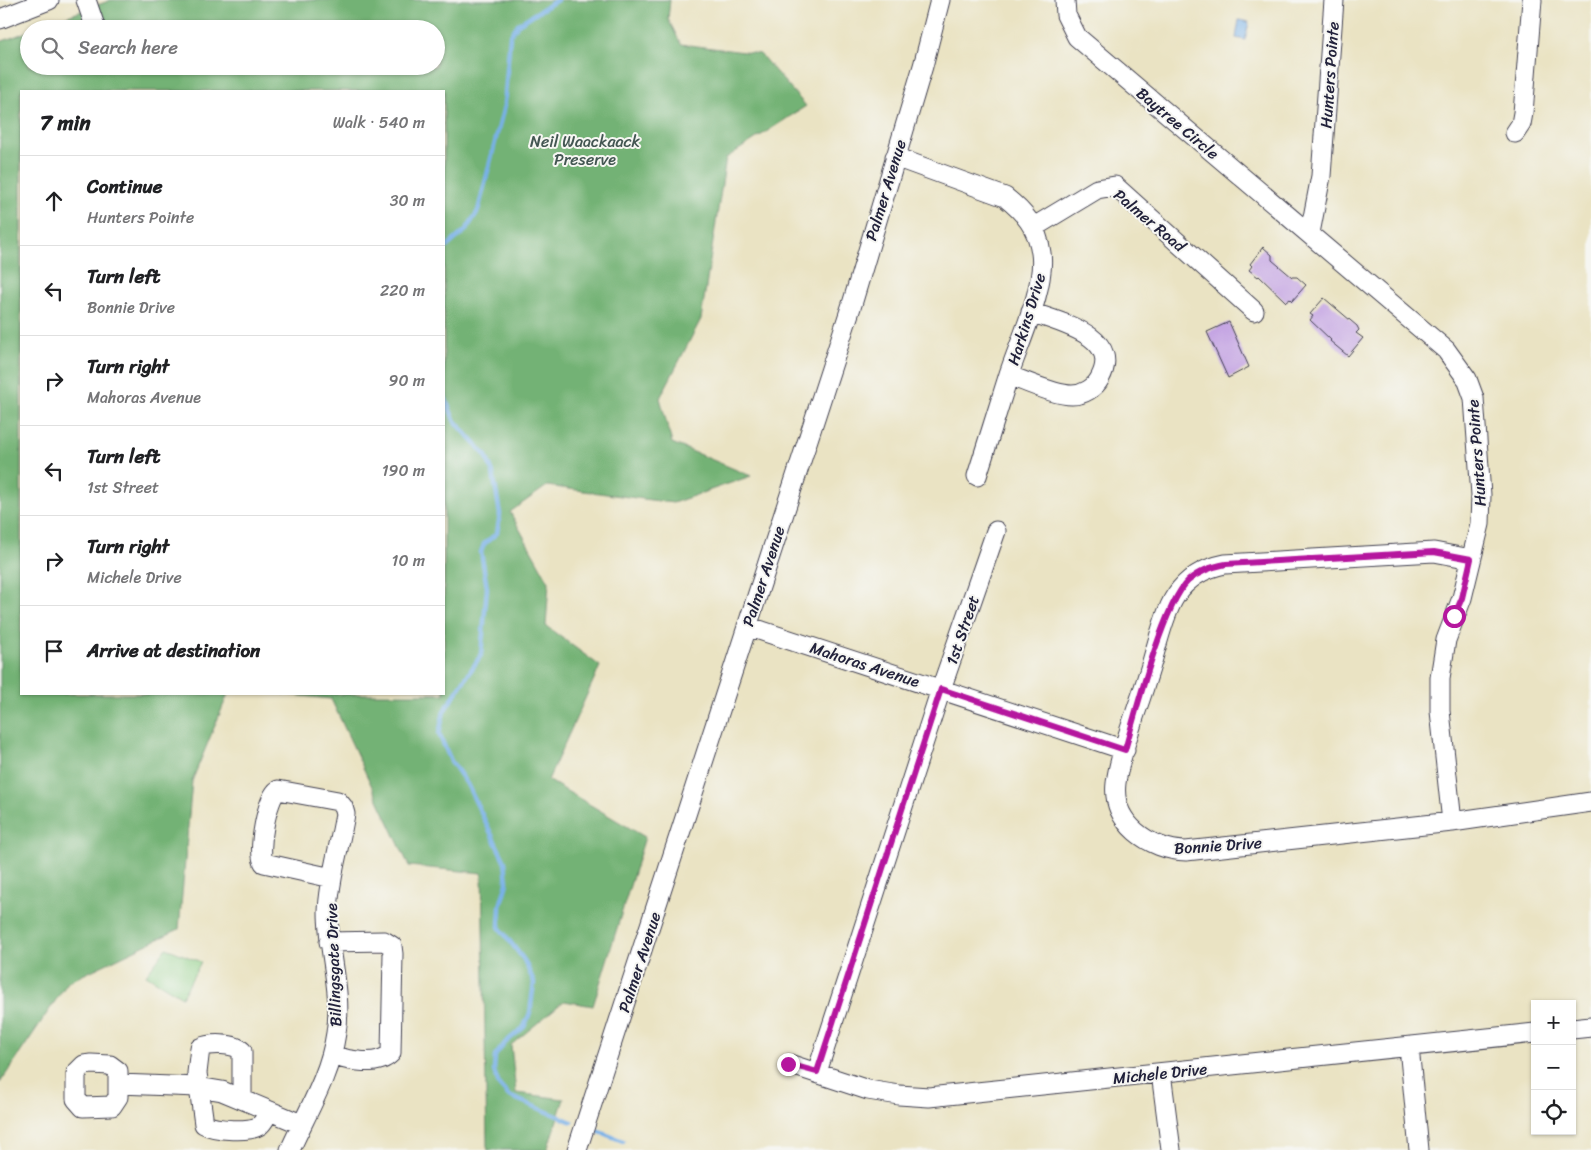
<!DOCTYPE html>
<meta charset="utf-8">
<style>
:root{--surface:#fff;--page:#f6f6f6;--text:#202124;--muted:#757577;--line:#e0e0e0}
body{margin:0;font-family:Sriracha,sans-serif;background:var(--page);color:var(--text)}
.controls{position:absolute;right:15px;bottom:15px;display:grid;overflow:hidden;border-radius:0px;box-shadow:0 1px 4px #0004}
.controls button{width:45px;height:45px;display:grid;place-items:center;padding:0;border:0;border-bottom:1px solid var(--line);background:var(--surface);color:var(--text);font:25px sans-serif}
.stop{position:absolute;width:15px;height:15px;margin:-11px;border:4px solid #b5179e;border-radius:50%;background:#fff}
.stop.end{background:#b5179e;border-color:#fff;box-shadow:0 1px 5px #0008}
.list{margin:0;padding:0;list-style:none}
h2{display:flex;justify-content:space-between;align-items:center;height:65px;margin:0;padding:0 20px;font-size:21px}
h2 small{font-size:16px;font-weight:400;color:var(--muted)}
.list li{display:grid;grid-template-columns:32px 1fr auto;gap:15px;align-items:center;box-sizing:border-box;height:90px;padding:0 20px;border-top:1px solid var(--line)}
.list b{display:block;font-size:19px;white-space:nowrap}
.list p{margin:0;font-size:16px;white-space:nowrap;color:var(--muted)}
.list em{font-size:16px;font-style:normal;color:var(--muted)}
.icon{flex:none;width:28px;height:28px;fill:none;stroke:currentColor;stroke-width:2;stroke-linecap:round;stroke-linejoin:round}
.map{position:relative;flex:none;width:1591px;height:1150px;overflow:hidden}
.search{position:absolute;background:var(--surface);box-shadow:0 1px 4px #0004;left:20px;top:20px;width:425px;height:55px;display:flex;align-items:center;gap:12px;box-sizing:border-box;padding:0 18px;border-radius:28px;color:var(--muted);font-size:19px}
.panel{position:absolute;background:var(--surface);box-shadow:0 1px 4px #0004;left:20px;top:90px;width:425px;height:605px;border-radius:0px}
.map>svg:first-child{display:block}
.green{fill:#8fd087;stroke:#587961}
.forest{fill:#73b274;stroke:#4a6a58}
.water{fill:#78b1e8;stroke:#4d6a92}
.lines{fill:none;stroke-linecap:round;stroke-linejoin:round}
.stream{stroke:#78b1e8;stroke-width:4.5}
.building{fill:#c5a5e3}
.minor-casing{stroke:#403f4f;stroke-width:21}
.minor{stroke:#fff;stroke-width:19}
.route{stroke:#b5179e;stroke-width:6}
.labels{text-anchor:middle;stroke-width:4;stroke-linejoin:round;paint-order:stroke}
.street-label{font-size:16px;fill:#22223b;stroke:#f6f6f2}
.park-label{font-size:16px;fill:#435652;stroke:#f6f6f2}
</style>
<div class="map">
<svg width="1591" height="1150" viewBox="0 0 1591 1150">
<rect width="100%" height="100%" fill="#f6f6f2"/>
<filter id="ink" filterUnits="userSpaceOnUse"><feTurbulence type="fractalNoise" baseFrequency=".02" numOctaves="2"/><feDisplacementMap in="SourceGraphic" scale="10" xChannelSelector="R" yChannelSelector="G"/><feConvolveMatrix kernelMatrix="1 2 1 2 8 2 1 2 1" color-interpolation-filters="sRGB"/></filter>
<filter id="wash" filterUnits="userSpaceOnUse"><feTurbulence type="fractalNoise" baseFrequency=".0096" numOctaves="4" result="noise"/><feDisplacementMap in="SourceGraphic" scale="20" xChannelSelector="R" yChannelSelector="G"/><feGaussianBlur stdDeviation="1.12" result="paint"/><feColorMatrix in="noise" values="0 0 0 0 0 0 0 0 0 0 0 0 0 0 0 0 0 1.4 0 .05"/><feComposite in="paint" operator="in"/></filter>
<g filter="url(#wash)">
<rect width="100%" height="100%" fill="#eae3c3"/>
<path class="green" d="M166 948 201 962 182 997 146 975Z"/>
<path class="forest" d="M111 0H670L668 19 681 44 760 54 806 106 726 158 701 319 660 398 672 443 751 476 673 503 547 486 510 512 549 582 546 626 600 666 548 780 645 837 593 1006 564 1001 511 1045 516 1093 564 1099 547 1150H488L487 1147 482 873 409 866 331 699 283 694H444V91H21V694H228L192 781 179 929 68 982 0 1083V42L29 31V66H436V29H33Z"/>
<path class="water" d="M1239 20 1249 22 1245 40 1236 38Z"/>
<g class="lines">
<path class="stream" d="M444 249 466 230 478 211 504 106 510 36 518 24 557 0
M444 395 454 420 486 456 493 473 500 514 497 533 484 544 481 552 487 588 481 655 444 711 439 734 451 761 467 784 505 862 507 883 500 906 499 927 524 960 534 982 530 1013 524 1027 505 1043 495 1056 494 1071 499 1085 509 1096 572 1122
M597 1131 623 1141"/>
</g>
<g id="blocks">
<path class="building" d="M1263 247 1272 255V260L1292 277H1297L1306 285 1292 301 1290 299 1286 302 1259 276 1258 277 1249 270 1252 266 1250 264Z
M1324 298 1357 326 1359 330 1356 333 1363 338 1348 356 1330 341 1331 340 1310 320 1313 316 1310 314Z
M1229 322 1249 367 1228 378 1207 332Z"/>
</g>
</g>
<g filter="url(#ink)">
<use href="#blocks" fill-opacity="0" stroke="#403f4f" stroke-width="1"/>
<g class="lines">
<defs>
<path id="minor" d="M86 0 96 29
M1065 0 1066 15 1077 37 1446 350 1467 379 1474 398 1481 495 1480 524 1462 598 1446 640 1440 678V711L1452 822
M0 19 49 0
M1515 133 1521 124 1523 113 1532 0
M895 157 1005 197C1024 212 1038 228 1041 253 1046 286 1020 341 1009 374 998 408 988 442 977 476
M1034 227 1097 189 1115 186 1254 311
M1310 233 1321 176 1334 0
M1009 376C1026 381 1054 395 1072 395 1083 395 1095 388 1100 378 1123 336 1058 322 1031 312
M1471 559 1434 552 1225 564C1205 568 1188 577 1176 595 1163 614 1155 655 1147 678 1138 708 1120 752 1116 783 1111 823 1150 850 1186 851L1452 822 1591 802
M747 626 1125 750
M329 942 384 941 392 946 393 954 391 1053C378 1067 349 1061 332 1055
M1572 1029 1591 1027
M1409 1047 1419 1150
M91 1064 110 1065 118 1071V1097L112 1106 83 1107 76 1099V1073L84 1065Z
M789 1064 868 1090 899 1095 929 1097 1535 1033
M817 1072 941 689 996 531
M1161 1073 1171 1150
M119 1084 198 1087 222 1091 301 1124
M242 1098V1051C235 1043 209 1043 200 1048L197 1073 204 1124C214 1130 251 1133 260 1125 264 1122 266 1116 269 1112
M290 1150C307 1112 330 1075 336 1033 343 993 328 952 328 912 329 879 340 846 345 814L343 807 338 801 278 790C267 797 257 852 264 863L332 878
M577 1150 853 301 923 66 940 0"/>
</defs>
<use href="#minor" class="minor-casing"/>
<use href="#minor" class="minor"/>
</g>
</g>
<g class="lines" filter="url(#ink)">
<path class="route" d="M788 1064 817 1072 941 689 1125 750C1135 714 1164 603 1188 581 1199 571 1211 567 1226 564L1434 552 1471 559 1462 598 1454 616"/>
</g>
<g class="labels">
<g class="street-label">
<text transform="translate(1329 75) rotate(-86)" y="6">Hunters Pointe</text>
<text transform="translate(1178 123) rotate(40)" y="6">Baytree Circle</text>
<text transform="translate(885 190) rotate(-73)" y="6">Palmer Avenue</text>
<text transform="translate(1150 220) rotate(40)" y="6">Palmer Road</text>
<text transform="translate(1026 319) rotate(-73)" y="6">Harkins Drive</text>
<text transform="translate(1476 453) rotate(-94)" y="6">Hunters Pointe</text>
<text transform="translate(763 576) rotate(-72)" y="6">Palmer Avenue</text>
<text transform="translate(962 630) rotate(-71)" y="6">1st Street</text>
<text transform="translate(865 664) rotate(18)" y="6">Mahoras Avenue</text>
<text transform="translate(1218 845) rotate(-4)" y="6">Bonnie Drive</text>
<text transform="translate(639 962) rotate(-72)" y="6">Palmer Avenue</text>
<text transform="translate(333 965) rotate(-92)" y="6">Billingsgate Drive</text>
<text transform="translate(1160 1073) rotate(-6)" y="6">Michele Drive</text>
</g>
<g class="park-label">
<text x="585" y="147">Neil Waackaack<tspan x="585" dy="18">Preserve</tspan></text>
</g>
</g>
</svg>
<div class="controls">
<button>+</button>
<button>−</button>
<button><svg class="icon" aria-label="locate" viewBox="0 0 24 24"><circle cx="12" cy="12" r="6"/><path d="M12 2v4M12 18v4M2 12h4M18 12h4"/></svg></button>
</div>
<div class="stop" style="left:1454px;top:616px"></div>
<div class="stop end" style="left:788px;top:1064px"></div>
<div class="search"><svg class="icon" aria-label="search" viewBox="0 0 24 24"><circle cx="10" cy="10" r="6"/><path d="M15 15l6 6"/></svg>Search here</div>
<section class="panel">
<h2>7 min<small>Walk · 540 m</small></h2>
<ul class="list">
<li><svg class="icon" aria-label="ahead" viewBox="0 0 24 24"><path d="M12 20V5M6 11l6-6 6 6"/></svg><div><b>Continue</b><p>Hunters Pointe</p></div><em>30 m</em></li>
<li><svg class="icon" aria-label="left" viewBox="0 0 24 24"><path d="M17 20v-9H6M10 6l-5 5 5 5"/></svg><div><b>Turn left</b><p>Bonnie Drive</p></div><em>220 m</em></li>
<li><svg class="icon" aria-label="right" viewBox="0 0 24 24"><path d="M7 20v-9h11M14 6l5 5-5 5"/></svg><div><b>Turn right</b><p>Mahoras Avenue</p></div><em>90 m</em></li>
<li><svg class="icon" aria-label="left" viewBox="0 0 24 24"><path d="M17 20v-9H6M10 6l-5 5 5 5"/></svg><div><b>Turn left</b><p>1st Street</p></div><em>190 m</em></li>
<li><svg class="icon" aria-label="right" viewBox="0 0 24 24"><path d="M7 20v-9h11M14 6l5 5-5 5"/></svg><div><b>Turn right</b><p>Michele Drive</p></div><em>10 m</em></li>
<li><svg class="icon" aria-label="arrive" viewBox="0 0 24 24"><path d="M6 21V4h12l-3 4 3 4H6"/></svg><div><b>Arrive at destination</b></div></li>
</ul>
</section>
</div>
